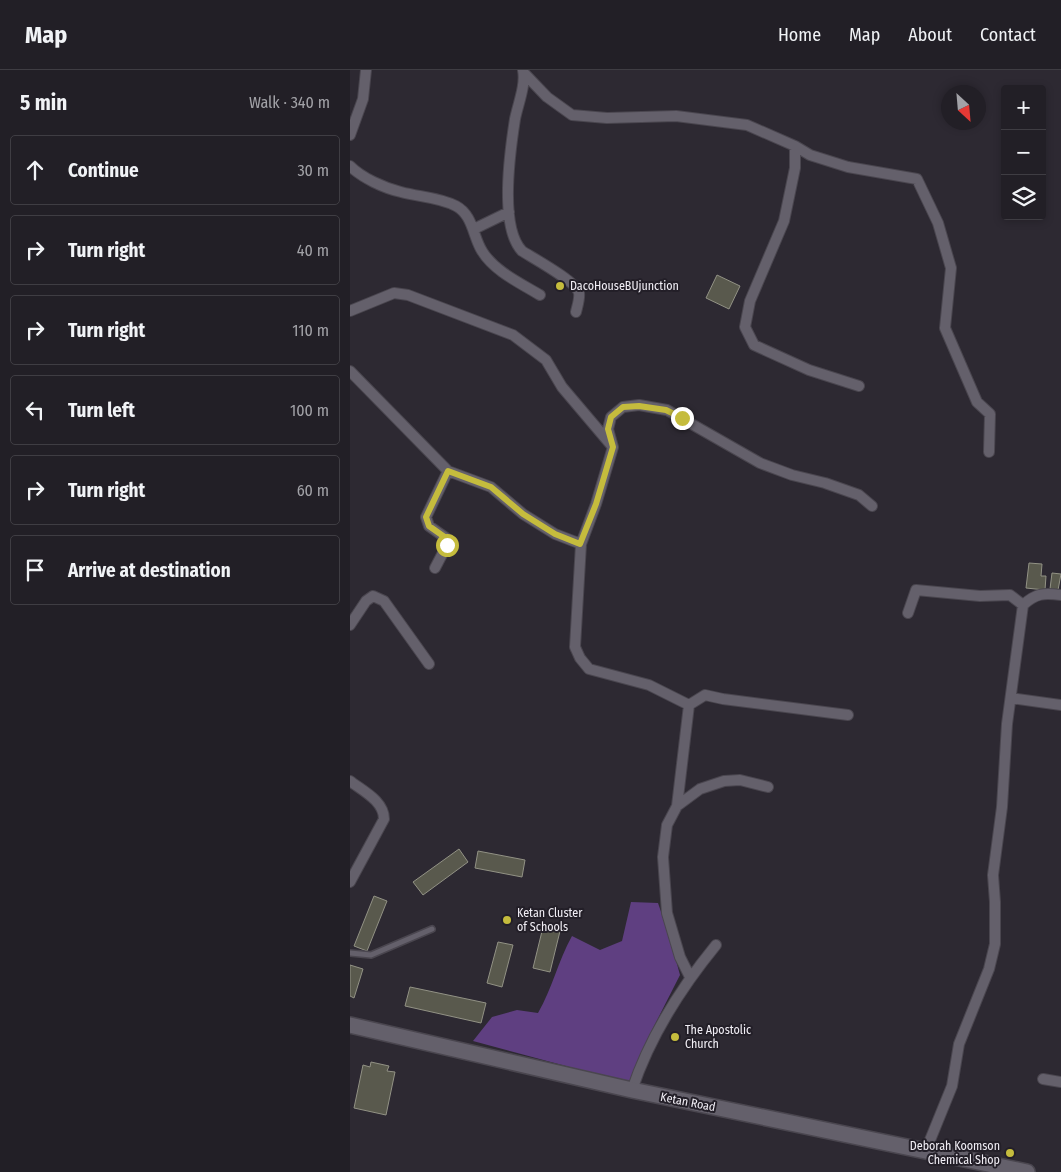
<!DOCTYPE html>
<meta charset="utf-8">
<style>
:root{--surface:#221f26;--page:#2e2c32;--text:#f1f3f6;--muted:#a2a2a7;--line:#3f3d43}
body{margin:0;font-family:"Fira Sans Condensed",sans-serif;background:var(--page);color:var(--text)}
.controls{position:absolute;right:15px;top:15px;display:grid;overflow:hidden;border-radius:5px;box-shadow:0 2px 8px #0003}
.controls button{width:45px;height:45px;display:grid;place-items:center;padding:0;border:0;border-bottom:1px solid var(--line);background:var(--surface);color:var(--text);font:25px sans-serif}
.compass{position:absolute;left:591px;top:15px;width:45px;height:45px;border-radius:50%;background:var(--surface);box-shadow:0 2px 8px #0003;rotate:154deg}
.stop{position:absolute;width:15px;height:15px;margin:-11px;border:4px solid #c5bc3d;border-radius:50%;background:#fff}
.stop.end{background:#c5bc3d;border-color:#fff;box-shadow:0 1px 5px #0008}
.list{margin:0;padding:0;list-style:none}
h2{display:flex;justify-content:space-between;align-items:center;height:65px;margin:0;padding:0 20px;font-size:21px}
h2 small{font-size:16px;font-weight:400;color:var(--muted)}
.list li{display:grid;grid-template-columns:32px 1fr auto;gap:15px;align-items:center;box-sizing:border-box;height:70px;margin:0 10px 10px;padding:0 10px;border:1px solid var(--line);border-radius:5px}
.list b{display:block;font-size:19px;white-space:nowrap}
.list em{font-size:16px;font-style:normal;color:var(--muted)}
.icon{flex:none;width:28px;height:28px;fill:none;stroke:currentColor;stroke-width:2;stroke-linecap:round;stroke-linejoin:round}
.map{position:relative;flex:none;width:711px;height:1102px;overflow:hidden}
header{display:flex;align-items:center;gap:30px;box-sizing:border-box;height:70px;padding:0 25px;background:var(--surface);border-bottom:1px solid var(--line)}
header strong{font-size:24px}
nav{display:flex;gap:28px;margin-inline-start:auto;font-size:18px}
main{display:flex}
aside{flex:1;background:var(--surface)}
.map>svg:first-child{display:block}
.green{fill:#5f3f81}
.building{fill:#59594d;stroke:#929285}
.lines{fill:none;stroke-linecap:round;stroke-linejoin:round}
.lane-casing{stroke:#4a464f;stroke-width:8}
.street-casing{stroke:#4a464f;stroke-width:12}
.secondary-casing{stroke:#4a464f;stroke-width:18}
.lane{stroke:#64606b;stroke-width:5}
.street{stroke:#64606b;stroke-width:10}
.secondary{stroke:#64606b;stroke-width:15}
.route{stroke:#c5bc3d;stroke-width:6}
.poi-dot{fill:#c5bc3d;stroke:#231f28;stroke-width:2}
.labels{text-anchor:middle;stroke-width:4;stroke-linejoin:round;paint-order:stroke}
.poi-label{font-size:12px;fill:#f1eef5;stroke:#231f28;text-anchor:start}
.street-label{font-size:12px;fill:#f1eef5;stroke:#231f28}
</style>
<header>
<strong>Map</strong>
<nav><a>Home</a><a>Map</a><a>About</a><a>Contact</a></nav>
</header>
<main>
<aside>
<h2>5 min<small>Walk · 340 m</small></h2>
<ul class="list">
<li><svg class="icon" aria-label="ahead" viewBox="0 0 24 24"><path d="M12 20V5M6 11l6-6 6 6"/></svg><div><b>Continue</b></div><em>30 m</em></li>
<li><svg class="icon" aria-label="right" viewBox="0 0 24 24"><path d="M7 20v-9h11M14 6l5 5-5 5"/></svg><div><b>Turn right</b></div><em>40 m</em></li>
<li><svg class="icon" aria-label="right" viewBox="0 0 24 24"><path d="M7 20v-9h11M14 6l5 5-5 5"/></svg><div><b>Turn right</b></div><em>110 m</em></li>
<li><svg class="icon" aria-label="left" viewBox="0 0 24 24"><path d="M17 20v-9H6M10 6l-5 5 5 5"/></svg><div><b>Turn left</b></div><em>100 m</em></li>
<li><svg class="icon" aria-label="right" viewBox="0 0 24 24"><path d="M7 20v-9h11M14 6l5 5-5 5"/></svg><div><b>Turn right</b></div><em>60 m</em></li>
<li><svg class="icon" aria-label="arrive" viewBox="0 0 24 24"><path d="M6 21V4h12l-3 4 3 4H6"/></svg><div><b>Arrive at destination</b></div></li>
</ul>
</aside>
<div class="map">
<svg width="711" height="1102" viewBox="0 0 711 1102">
<rect width="100%" height="100%" fill="#2d2932"/>
<path class="green" d="M281 832 308 833 320 868 330 905 299 966 279 1013 123 971 142 947 167 940 188 943C202 919 208 891 222 866L250 880 272 871Z"/>
<path class="building" d="M367 205 390 216 379 239 356 228Z
M679 493 692 494 691 506H696L695 520 676 518Z
M702 503 711 504 708 520 700 519Z
M109 779 118 792 73 825 63 812Z
M128 781 175 790 172 807 125 798Z
M24 826 37 831 17 881 4 876Z
M194 853 211 857 200 902 183 898Z
M148 872 163 875 152 917 137 913Z
M0 895 13 899 4 928 0 926Z
M60 917 136 933 131 953 55 936Z
M21 992 39 996 37 1001 45 1002 36 1045 4 1038 13 995 20 997Z"/>
<g class="lines">
<defs>
<path id="lane" d="M0 883 21 885 82 859"/>
<path id="street" d="M173 0C176 15 168 34 165 49 160 81 149 157 172 181 183 188 227 212 229 223 230 229 227 237 226 242
M174 3 197 27 222 45 257 48 326 46 397 55 445 76 460 85 498 97 567 109 588 153 601 198 595 258 627 332 640 344 639 382
M0 65 13 29 16 0
M445 76V98L434 151 400 231 395 257 404 275 459 300 509 316
M0 96C12 108 34 118 51 122 69 127 89 127 106 136 123 145 123 167 132 181 144 201 170 213 190 225
M124 159 159 142
M0 241 44 223 58 225 163 265 196 290 212 317 262 376
M0 301 98 401 141 417 173 444 205 464 231 474
M85 498 97 475 96 468 79 456 76 447 98 401
M558 543 566 520 630 526 660 525 673 535
M0 555 16 531 23 526 34 531 79 594
M661 628 711 635
M498 645 373 629 355 625 339 635 299 615 239 599 230 588 225 577 231 474 246 434 263 377 258 359 261 347 273 337 289 335 317 340 410 393 442 405 475 413 509 425 522 436
M0 711C13 721 34 731 34 749L0 812
M327 736 339 635
M340 907 330 887 317 843 313 787 317 755 327 736 350 719 374 711 390 710 418 717
M693 1009 711 1012
M282 1020C300 966 330 919 366 875
M576 1080 602 1016 609 974 639 899 645 874V832L643 805 652 737 657 654 673 535C686 523 694 523 711 525"/>
<path id="secondary" d="M0 955 282 1020 677 1102"/>
</defs>
<use href="#lane" class="lane-casing"/>
<use href="#street" class="street-casing"/>
<use href="#secondary" class="secondary-casing"/>
<use href="#lane" class="lane"/>
<use href="#street" class="street"/>
<use href="#secondary" class="secondary"/>
</g>
<g class="lines">
<path class="route" d="M97 475 96 468 79 456 76 447 98 401 141 417 173 444 205 464 230 474 246 434 263 377 258 359 261 347 273 337 289 336 316 340 332 348"/>
</g>
<g class="poi-dot">
<circle cx="210" cy="216" r="5"/>
<circle cx="157" cy="850" r="5"/>
<circle cx="325" cy="967" r="5"/>
<circle cx="660" cy="1083" r="5"/>
</g>
<g class="labels">
<g class="poi-label">
<text x="220" y="220">DacoHouseBUjunction</text>
<text x="167" y="847">Ketan Cluster<tspan x="167" dy="14">of Schools</tspan></text>
<text x="335" y="964">The Apostolic<tspan x="335" dy="14">Church</tspan></text>
<text x="650" y="1080" text-anchor="end">Deborah Koomson<tspan x="650" dy="14">Chemical Shop</tspan></text>
</g>
<g class="street-label">
<text transform="translate(338 1032) rotate(11)" y="4">Ketan Road</text>
</g>
</g>
</svg>
<div class="controls">
<button>+</button>
<button>−</button>
<button><svg class="icon" aria-label="layers" viewBox="0 0 24 24"><path d="M12 4l9 5-9 5-9-5zM3 14l9 5 9-5"/></svg></button>
</div>
<svg class="compass" viewBox="-18 -18 36 36"><path d="M0-13l5 13h-10z" fill="#e53935"/><path d="M0 13l5-13h-10z" fill="#a2a2a7"/></svg>
<div class="stop" style="left:97px;top:475px"></div>
<div class="stop end" style="left:332px;top:348px"></div>
</div>
</main>
